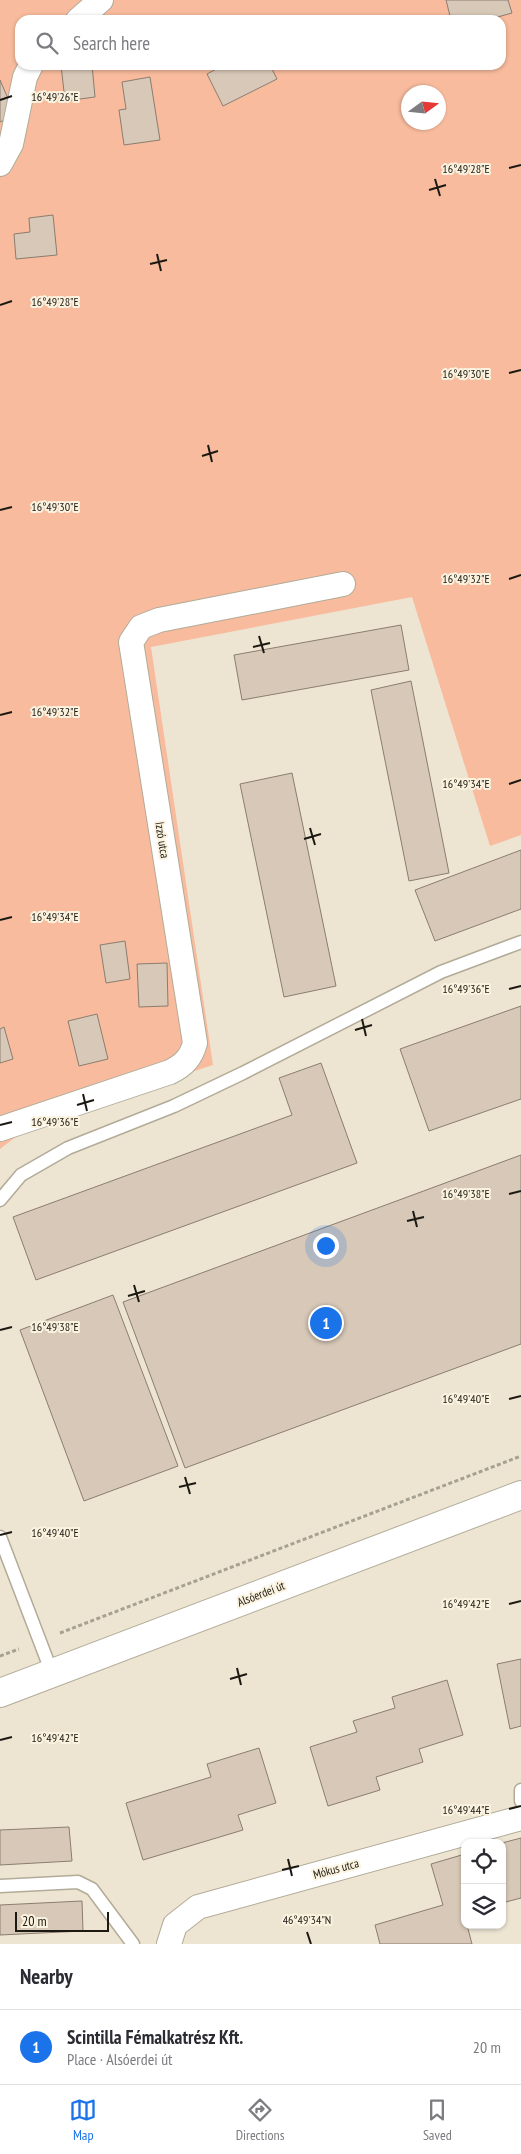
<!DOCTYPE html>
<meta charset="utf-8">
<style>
:root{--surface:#fff;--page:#f7f7f7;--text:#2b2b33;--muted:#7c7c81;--line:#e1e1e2;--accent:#1a73e8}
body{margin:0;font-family:"PT Sans Narrow",sans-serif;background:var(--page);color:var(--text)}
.controls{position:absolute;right:15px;bottom:15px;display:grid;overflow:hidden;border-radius:10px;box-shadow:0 1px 4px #0004}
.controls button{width:45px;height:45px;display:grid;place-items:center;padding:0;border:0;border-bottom:1px solid var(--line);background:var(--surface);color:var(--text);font:25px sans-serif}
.compass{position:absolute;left:401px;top:85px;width:45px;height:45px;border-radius:50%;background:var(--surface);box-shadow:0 1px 4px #0004;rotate:75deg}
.scale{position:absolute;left:15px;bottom:12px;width:94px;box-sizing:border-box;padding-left:5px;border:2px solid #1c1912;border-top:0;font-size:14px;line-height:18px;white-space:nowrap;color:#1c1912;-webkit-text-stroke:4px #fbf3df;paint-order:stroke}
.you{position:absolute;left:325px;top:1245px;width:18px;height:18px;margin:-12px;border:4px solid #fff;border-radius:50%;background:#1a73e8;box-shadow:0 0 0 8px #1a73e833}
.badge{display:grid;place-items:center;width:32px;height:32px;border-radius:50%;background:var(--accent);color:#fff;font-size:16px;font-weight:700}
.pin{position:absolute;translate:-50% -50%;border:2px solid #fff;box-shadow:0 1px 5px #0006}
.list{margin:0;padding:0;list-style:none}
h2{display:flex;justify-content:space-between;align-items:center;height:65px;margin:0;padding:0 20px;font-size:21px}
h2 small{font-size:16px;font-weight:400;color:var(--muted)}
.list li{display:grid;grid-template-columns:32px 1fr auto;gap:15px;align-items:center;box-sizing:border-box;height:75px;padding:0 20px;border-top:1px solid var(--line)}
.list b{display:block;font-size:19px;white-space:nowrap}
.list p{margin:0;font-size:16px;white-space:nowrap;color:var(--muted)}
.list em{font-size:16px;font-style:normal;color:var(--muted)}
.icon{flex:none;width:28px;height:28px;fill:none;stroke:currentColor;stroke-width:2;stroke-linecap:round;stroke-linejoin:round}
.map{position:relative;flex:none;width:521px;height:1944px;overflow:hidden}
.search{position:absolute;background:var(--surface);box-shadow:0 1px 4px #0004;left:15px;right:15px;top:15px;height:55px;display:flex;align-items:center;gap:12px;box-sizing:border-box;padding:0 18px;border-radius:15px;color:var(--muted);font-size:19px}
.sheet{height:140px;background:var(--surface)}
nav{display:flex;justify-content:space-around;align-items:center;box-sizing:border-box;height:70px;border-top:1px solid var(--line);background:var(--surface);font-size:14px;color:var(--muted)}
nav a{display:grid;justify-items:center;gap:2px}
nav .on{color:var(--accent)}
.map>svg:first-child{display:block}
.green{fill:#f8bb9d;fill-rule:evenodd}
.building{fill:#d7c8b8;stroke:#8b7d6f}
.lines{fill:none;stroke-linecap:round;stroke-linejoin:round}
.service-casing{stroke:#b2ab98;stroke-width:15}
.minor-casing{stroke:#b2ab98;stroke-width:26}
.secondary-casing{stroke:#b2ab98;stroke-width:30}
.path{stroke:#a7a192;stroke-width:3;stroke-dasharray:4 2.5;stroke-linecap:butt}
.service{stroke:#fff;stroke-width:12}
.minor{stroke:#fff;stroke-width:24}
.secondary{stroke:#fff;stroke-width:28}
.ticks{fill:none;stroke:#1c1912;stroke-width:2}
.labels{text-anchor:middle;stroke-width:4;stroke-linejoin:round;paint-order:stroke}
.street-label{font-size:12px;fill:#1c1912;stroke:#fbf3df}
.ticks-label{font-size:12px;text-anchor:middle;fill:#1c1912;stroke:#fbf3df;stroke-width:4;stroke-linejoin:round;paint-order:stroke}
</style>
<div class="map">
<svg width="521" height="1944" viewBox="0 0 521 1944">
<rect width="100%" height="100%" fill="#ede5d2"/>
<path class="green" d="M0 0H521V835L490 846 412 597 151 647 213 1065 35 1122 0 1149ZM20 20H501V65H20ZM408 92H438V122H408Z"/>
<path class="building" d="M446 0H508L512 13 487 20H451Z
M61 65H92L95 97 65 101Z
M224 65H270L277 79 223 106 207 74Z
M150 77 160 140 124 145 119 110 126 109 122 82Z
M0 80 15 115 0 122Z
M53 215 57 255 16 259 14 234 30 232 29 218Z
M401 625 409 670 242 700 234 655Z
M411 681 449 873 409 881 371 690Z
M292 773 336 986 284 997 240 784Z
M521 850V909L435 941 415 890Z
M125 941 130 979 106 983 100 945Z
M167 963 168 1006 139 1007 137 964Z
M521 1006V1099L429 1131 400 1049Z
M97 1014 108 1059 79 1066 68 1021Z
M4 1027 13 1059 0 1063V1029Z
M321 1063 357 1163 36 1280 13 1217 292 1115 279 1078Z
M521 1155V1344L185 1468 123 1302Z
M113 1295 178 1466 84 1501 20 1330Z
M521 1659V1726L510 1729 497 1664Z
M447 1680 463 1735 419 1749 423 1762 376 1777 380 1790 328 1806 310 1747 357 1732 353 1721 395 1708 392 1697Z
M259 1748 276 1803 238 1815 243 1830 143 1860 126 1803 211 1777 207 1764Z
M69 1827 72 1861 0 1865V1830Z
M521 1838V1898L502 1903V1843Z
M465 1854V1925H467L472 1944H380L375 1925 443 1905 431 1864Z
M82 1901 83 1931 0 1935V1905Z"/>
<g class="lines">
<defs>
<path id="service" d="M0 1200 21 1175 68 1148 174 1106 243 1073 441 972 521 942
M0 1537 52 1673
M521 1790V1801
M0 1886 78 1882 92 1889 133 1944"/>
<path id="minor" d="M78 20 101 0
M0 164 11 144 25 77 31 65
M0 1129 170 1072C184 1065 191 1058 195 1043L131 642 141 627 159 620 343 584
M169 1944 175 1925 198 1907 521 1818"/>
<path id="secondary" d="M0 1693 521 1495"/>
</defs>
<use href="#service" class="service-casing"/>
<use href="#minor" class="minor-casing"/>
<use href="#secondary" class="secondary-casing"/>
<path class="path" d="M60 1633 521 1456
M0 1656 19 1649"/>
<use href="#service" class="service"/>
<use href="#minor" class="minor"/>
<use href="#secondary" class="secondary"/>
</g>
<path class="ticks" d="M0 100 12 96M509 168 521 165M435 179 440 196M429 190 446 185M157 254 161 271M150 264 167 260M0 305 12 301M509 373 521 370M208 445 212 462M202 456 218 451M0 510 12 507M509 579 521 575M259 636 264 653M253 647 270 643M0 715 12 712M509 784 521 780M310 828 315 845M304 839 321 834M0 920 12 917M509 989 521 986M362 1019 366 1036M355 1030 372 1025M83 1094 87 1111M77 1105 94 1100M0 1125 12 1122M509 1194 521 1191M413 1211 417 1227M407 1221 424 1217M134 1285 139 1302M128 1296 145 1291M0 1330 12 1327M509 1399 521 1396M185 1477 190 1494M179 1487 196 1483M0 1535 12 1532M509 1604 521 1601M237 1668 241 1685M230 1679 247 1674M0 1740 12 1737M509 1809 521 1806M288 1859 292 1876M282 1870 299 1866M307 1932 311 1944"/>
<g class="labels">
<g class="street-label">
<text transform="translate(162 840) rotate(81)" y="4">Izzó utca</text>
<text transform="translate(261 1594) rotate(-21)" y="4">Alsóerdei út</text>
<text transform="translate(336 1869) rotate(-15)" y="4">Mókus utca</text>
</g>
</g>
<g class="ticks-label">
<text x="55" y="101">16°49'26"E</text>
<text x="466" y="173">16°49'28"E</text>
<text x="55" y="306">16°49'28"E</text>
<text x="466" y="378">16°49'30"E</text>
<text x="55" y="511">16°49'30"E</text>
<text x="466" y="583">16°49'32"E</text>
<text x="55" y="716">16°49'32"E</text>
<text x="466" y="788">16°49'34"E</text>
<text x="55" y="921">16°49'34"E</text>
<text x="466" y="993">16°49'36"E</text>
<text x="55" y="1126">16°49'36"E</text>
<text x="466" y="1198">16°49'38"E</text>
<text x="55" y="1331">16°49'38"E</text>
<text x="466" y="1403">16°49'40"E</text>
<text x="55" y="1537">16°49'40"E</text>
<text x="466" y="1608">16°49'42"E</text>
<text x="55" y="1742">16°49'42"E</text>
<text x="466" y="1814">16°49'44"E</text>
<text x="307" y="1924">46°49'34"N</text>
</g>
</svg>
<div class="controls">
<button><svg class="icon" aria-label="locate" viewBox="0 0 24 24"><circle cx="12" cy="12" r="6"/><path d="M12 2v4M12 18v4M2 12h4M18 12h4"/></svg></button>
<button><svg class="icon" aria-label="layers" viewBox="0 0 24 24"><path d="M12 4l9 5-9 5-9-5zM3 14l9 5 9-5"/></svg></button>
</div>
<svg class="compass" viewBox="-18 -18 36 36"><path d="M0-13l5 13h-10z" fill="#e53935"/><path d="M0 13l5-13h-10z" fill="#7c7c81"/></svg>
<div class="scale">20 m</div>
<div class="you"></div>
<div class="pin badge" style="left:326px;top:1323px">1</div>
<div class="search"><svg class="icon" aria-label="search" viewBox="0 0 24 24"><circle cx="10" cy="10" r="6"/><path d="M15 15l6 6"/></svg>Search here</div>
</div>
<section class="sheet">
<h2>Nearby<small></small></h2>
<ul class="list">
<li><span class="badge">1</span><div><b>Scintilla Fémalkatrész Kft.</b><p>Place · Alsóerdei út</p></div><em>20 m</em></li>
</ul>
</section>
<nav>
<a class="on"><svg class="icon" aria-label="map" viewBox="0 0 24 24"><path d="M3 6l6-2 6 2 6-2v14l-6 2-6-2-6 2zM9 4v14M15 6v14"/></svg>Map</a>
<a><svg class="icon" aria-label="directions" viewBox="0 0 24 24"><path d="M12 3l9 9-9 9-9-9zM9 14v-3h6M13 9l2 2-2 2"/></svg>Directions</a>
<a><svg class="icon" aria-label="saved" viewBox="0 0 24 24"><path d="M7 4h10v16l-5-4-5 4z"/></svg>Saved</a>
</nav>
